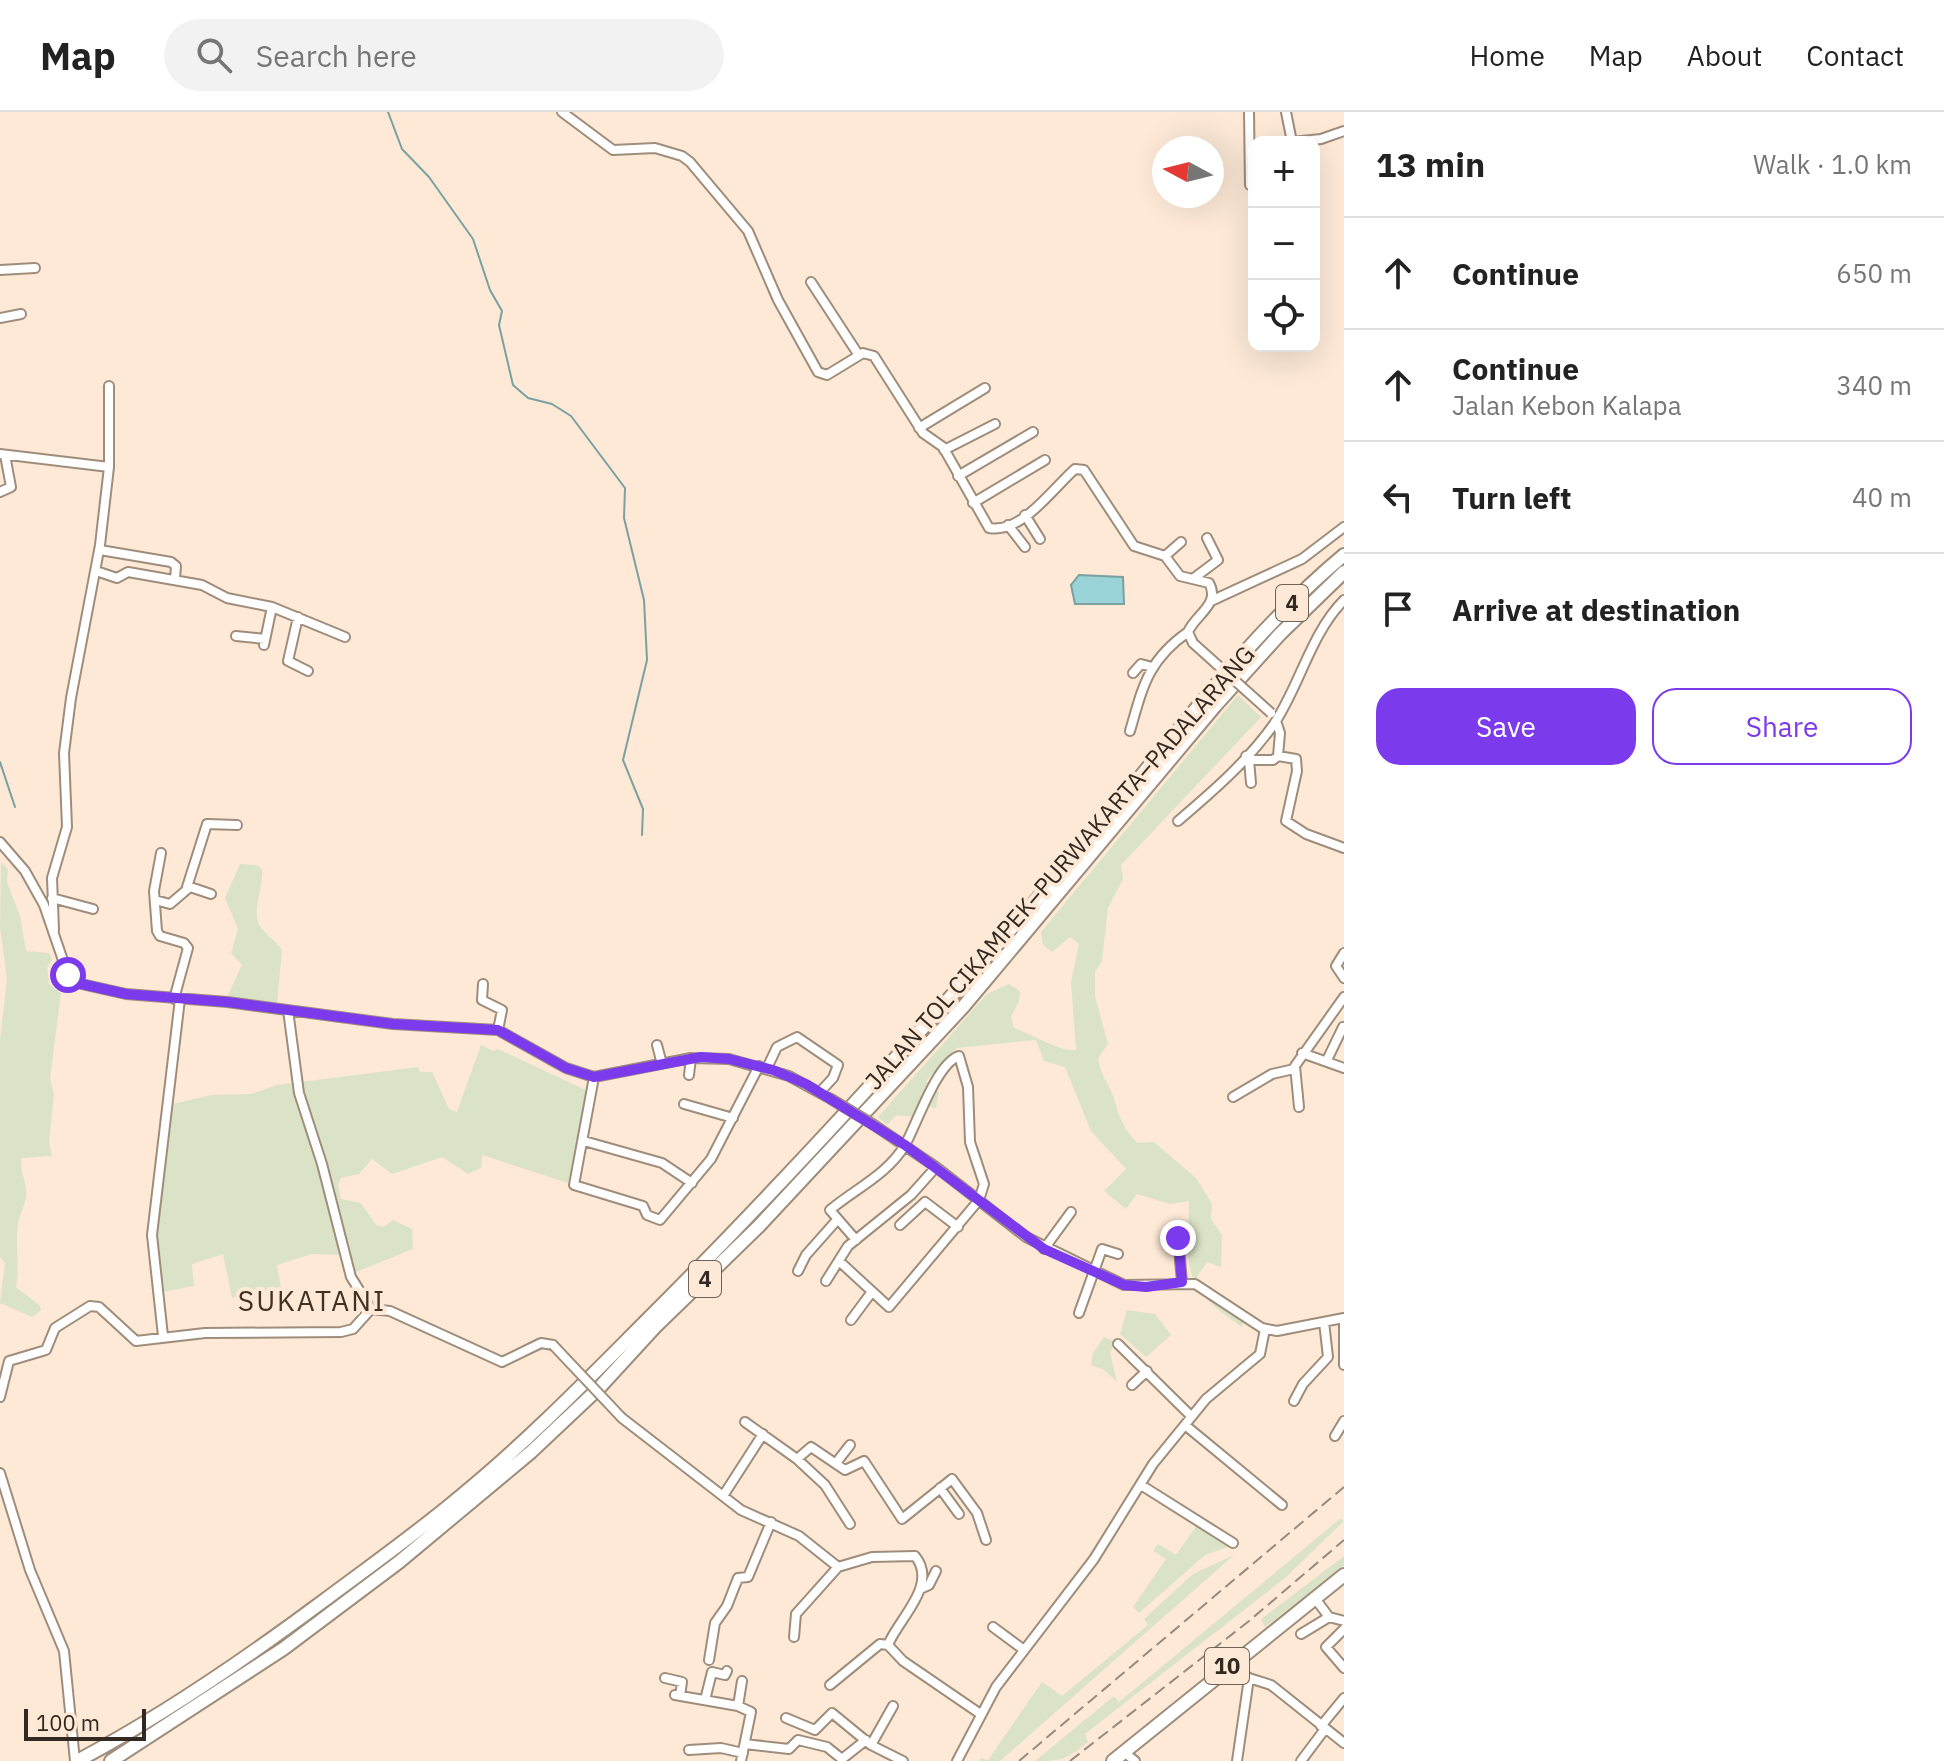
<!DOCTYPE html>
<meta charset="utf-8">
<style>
:root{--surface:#fff;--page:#f2f2f2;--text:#222;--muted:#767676;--line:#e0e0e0;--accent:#7c3aed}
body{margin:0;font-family:"IBM Plex Sans",sans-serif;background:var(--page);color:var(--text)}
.controls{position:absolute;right:24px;top:24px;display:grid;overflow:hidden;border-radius:16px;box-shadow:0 8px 32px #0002}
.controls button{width:72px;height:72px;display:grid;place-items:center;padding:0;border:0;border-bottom:2px solid var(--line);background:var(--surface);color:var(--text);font:40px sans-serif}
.compass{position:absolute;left:1152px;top:24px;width:72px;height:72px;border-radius:50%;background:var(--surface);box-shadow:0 8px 32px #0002;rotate:277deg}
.scale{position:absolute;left:24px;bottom:20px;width:122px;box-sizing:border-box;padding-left:8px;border:4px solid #312922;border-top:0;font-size:22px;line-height:28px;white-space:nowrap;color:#312922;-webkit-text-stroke:6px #fde9d6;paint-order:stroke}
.stop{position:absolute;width:24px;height:24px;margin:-18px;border:6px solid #7c3aed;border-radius:50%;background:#fff}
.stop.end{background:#7c3aed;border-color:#fff;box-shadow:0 2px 8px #0008}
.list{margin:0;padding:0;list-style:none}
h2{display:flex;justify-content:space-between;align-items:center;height:104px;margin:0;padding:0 32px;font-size:34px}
h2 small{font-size:26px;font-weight:400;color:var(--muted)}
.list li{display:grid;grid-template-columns:52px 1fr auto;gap:24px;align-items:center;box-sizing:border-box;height:112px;padding:0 32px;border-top:2px solid var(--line)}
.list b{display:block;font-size:30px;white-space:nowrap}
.list p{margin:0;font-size:26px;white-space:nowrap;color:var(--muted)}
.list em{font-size:26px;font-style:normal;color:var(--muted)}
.actions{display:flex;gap:16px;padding:24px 32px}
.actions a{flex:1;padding:18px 0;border:2px solid var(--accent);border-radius:24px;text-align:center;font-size:28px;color:var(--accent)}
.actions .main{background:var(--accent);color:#fff}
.icon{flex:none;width:44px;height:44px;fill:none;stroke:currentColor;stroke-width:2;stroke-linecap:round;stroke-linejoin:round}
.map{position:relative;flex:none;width:1344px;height:1649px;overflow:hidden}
header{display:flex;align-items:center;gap:48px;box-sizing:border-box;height:112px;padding:0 40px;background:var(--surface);border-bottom:2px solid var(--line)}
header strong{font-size:38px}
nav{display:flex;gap:44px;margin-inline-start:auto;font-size:28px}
.search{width:560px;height:72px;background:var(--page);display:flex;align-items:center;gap:20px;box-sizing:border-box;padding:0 28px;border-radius:44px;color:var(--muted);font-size:30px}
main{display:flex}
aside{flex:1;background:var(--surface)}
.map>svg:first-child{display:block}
.green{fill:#dbe3c6}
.water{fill:#9ad3d8;stroke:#7aa0a1;stroke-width:2}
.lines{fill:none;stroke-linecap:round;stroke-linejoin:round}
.stream{stroke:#7aa0a1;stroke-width:2}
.minor-casing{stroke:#9f8d7c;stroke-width:12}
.highway-casing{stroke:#9f8d7c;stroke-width:16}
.minor{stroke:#fff;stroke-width:8}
.highway{stroke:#fff;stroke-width:12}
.rail{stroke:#988a7d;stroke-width:2;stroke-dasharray:12 6;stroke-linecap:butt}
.minor-bridge-casing{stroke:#9f8d7c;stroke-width:12;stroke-linecap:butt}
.minor-bridge{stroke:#fff;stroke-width:8}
.route{stroke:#7c3aed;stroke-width:10}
.labels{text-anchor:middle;stroke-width:8;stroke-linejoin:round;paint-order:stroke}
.shield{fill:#fde9d6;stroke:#6e6358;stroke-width:2}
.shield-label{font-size:22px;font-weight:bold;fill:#312922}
.street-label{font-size:24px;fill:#312922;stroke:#fde9d6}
.quarter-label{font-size:28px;letter-spacing:2px;fill:#403123;stroke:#fde9d6}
</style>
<header>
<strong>Map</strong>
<div class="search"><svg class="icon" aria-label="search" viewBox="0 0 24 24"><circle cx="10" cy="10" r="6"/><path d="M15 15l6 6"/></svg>Search here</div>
<nav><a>Home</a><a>Map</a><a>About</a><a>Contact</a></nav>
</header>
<main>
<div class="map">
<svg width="1344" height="1649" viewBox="0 0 1344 1649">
<rect width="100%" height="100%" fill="#fde9d6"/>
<path class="green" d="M1238 583 1261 605 1121 753 1123 767 1108 796 1102 849 1095 860V884L1108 932 1098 946C1101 966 1110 972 1114 987 1119 1005 1124 1017 1137 1031L1154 1030 1197 1067 1212 1092 1211 1107 1222 1123 1221 1155 1207 1150 1195 1168 1245 1204 1242 1215C1180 1173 1188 1159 1189 1089L1170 1092 1137 1082 1126 1097 1104 1079 1126 1057 1091 1019 1065 955 1044 949 1036 928 957 936 926 969 939 980 936 996 919 994 914 1005 896 1003 887 1013 878 1005 987 882 1009 872 1020 879 1019 890 1011 904 1014 916C1032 922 1060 940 1076 938L1071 870 1079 832 1070 825 1052 840 1043 833 1041 820Z
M1 750 8 757 7 770 20 804 26 839 49 841 52 848 47 855 49 872 61 881 50 967 54 982 49 1029 52 1044 22 1046C19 1059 25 1065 26 1077 28 1091 19 1100 18 1113 15 1133 20 1154 16 1175L40 1194 41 1198 32 1205 0 1191 5 1151 0 1145V928L7 867 0 816Z
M240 752 256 753 262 757C264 774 251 801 260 814 266 823 276 829 282 838L277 892 227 885 242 853 231 841 238 817 225 786Z
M481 933 493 939 498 937 588 979 568 1071 482 1043 481 1056 468 1062 442 1045 392 1062 372 1047 359 1062 341 1066 338 1073 341 1087 361 1091 376 1113 383 1115 393 1108 412 1117 413 1137 356 1160 347 1159 340 1143 312 1142 277 1153 281 1176 232 1186 223 1142 192 1152 194 1174 162 1180 157 1128 173 992 211 983 251 982 277 973 418 955 420 960H432L449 997 457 1000Z
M1127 1198 1155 1202 1171 1223 1146 1245 1120 1222Z
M1104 1225 1116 1230 1110 1241 1117 1270 1104 1258 1091 1253 1093 1241Z
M1341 1406 1344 1409 1285 1466 1085 1622 1088 1630C1066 1647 1063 1649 1035 1649L1114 1584 1119 1590Z
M1197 1413 1234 1433 1205 1443 1139 1501 1133 1495 1166 1447 1153 1439 1158 1432 1176 1443Z
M1234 1443 1000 1649H979L981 1646 988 1648 1042 1570 1062 1584 1148 1513 1144 1507 1193 1462Z
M1344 1444V1454L1265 1515 1261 1507Z"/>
<path class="water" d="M1079 463 1123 465 1124 492H1075L1071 473Z"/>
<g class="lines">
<path class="stream" d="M388 0 402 37 429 65 473 127 490 178 502 199 499 213 513 273 528 286 552 292 571 304 625 376 624 406 644 488 647 548 623 648 643 697 642 723
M0 650 15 695"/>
<defs>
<path id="minor" d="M562 0 613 38 655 36 682 44 690 50 748 119 778 188 818 260 827 263 863 241 874 244 923 321 943 335 989 416C1022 422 1053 376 1075 357L1084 358 1134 434 1165 444 1180 464 1209 471C1221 492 1195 503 1188 520L1193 531
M1249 0 1250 73
M1286 0 1292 30
M1292 30 1321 27 1344 19
M0 158 35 156
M811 170 858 242
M0 206 21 202
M109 274V355
M919 316 985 276
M944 338 995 312
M0 342 109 355 100 433 71 586 64 641 67 715 52 766 54 818
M958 364 1033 320
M0 380 11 375 5 343
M973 391 1045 348
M1025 403 1040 427
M1008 413 1025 435
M100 438 171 450 176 454 175 467
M1165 444 1181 430
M96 459 117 466 128 460 202 473 227 486 272 495 345 525
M1194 466 1218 448 1207 426
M1211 489 1302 447 1344 415
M298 505 288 549 308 559
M236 524 265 527
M264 533 272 495
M1133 561 1141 552 1152 555
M1276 609 1280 621 1278 644
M1130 619C1143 574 1148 548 1188 520
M1246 644 1249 648H1273L1278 644 1296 647 1297 659 1286 709 1306 722 1344 736
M1249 648 1251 671
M1178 709C1212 680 1248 649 1274 612 1300 573 1311 521 1344 488
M0 730 25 759 44 793 68 863 77 871 126 882 227 890 393 912 498 918 566 956 594 965 691 946 729 947 789 964 831 987
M161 741 154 779 157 819 160 824 184 831 188 836 174 887
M187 775 207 712 237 713
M52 786 93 797
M155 788 170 792 190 775 211 782
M1344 841 1336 854 1344 866
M483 872 482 888 502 898 498 918
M288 898 299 981 322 1052 351 1165 371 1197 390 1199 502 1250 541 1231 553 1233
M657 933 662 952
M1302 941 1344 956
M1327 948 1343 915
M767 956 777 935 797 925 838 953 833 966 820 980
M689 963 691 946
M594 965 574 1073 643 1094 647 1103 660 1108 711 1047 759 954
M1233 985 1272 962 1294 957
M684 992 733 1006
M1299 995 1295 954 1344 885
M874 1013 936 1055 1026 1125 1124 1173 1195 1172 1262 1216 1277 1219 1344 1206
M584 1029 662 1051 692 1071
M900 1113 925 1090 958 1115
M1178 1126 1182 1170
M1044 1137 1071 1100
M839 1149 889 1195 979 1088 984 1072 970 1030 968 975 959 944C936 952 917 1012 905 1033 888 1062 855 1077 830 1098L856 1128
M798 1159 806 1143 837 1108
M826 1169 848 1134 911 1083 936 1055
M1079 1201 1102 1137 1118 1142
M1344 1206V1253
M851 1208 871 1181
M163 1224 152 1123 180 887
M1118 1232 1191 1304
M1132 1273 1147 1259
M0 1285 9 1249 46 1238 55 1216 90 1194 99 1195 136 1229 205 1221 341 1220 353 1217 371 1197
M1294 1289 1303 1272 1328 1245 1324 1210
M622 1306 741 1398 799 1424 838 1455
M745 1310 797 1347 825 1373 850 1412
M1185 1313 1282 1393
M1335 1324 1344 1309
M797 1347 811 1335 845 1358 864 1349 902 1407 952 1367 977 1401 986 1428
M836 1351 850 1333
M0 1361 30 1458 64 1539 75 1649
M1141 1373 1233 1431
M940 1376 959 1402
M723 1384 763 1322
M920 1477 929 1473 936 1459
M1314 1485 1329 1505 1344 1509
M993 1515 1024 1538
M1344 1517 1326 1535 1344 1556
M1301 1522 1329 1505
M794 1525 796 1502 838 1455 872 1445 915 1444C939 1473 898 1507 888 1533
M888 1533 903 1549 979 1601
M709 1548 715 1511 727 1494 738 1466 748 1465 771 1410
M1230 1552 1249 1566 1271 1573 1344 1631
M665 1566 682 1570 680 1584
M830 1573 880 1532 888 1533
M675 1583 738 1594 751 1600 741 1649
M705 1588 712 1560 725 1563 727 1559
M738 1594 742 1569
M786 1606 815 1618 832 1601 871 1633 903 1649
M1321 1614 1344 1586
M745 1632 789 1637 798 1628 827 1635 842 1647 866 1628
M871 1633 893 1594
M689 1638 721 1636 743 1641
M1124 1640 1135 1649
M957 1649 996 1575 1094 1447 1153 1352 1206 1287 1260 1242 1265 1217
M1237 1649 1249 1566
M1301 1649 1325 1617"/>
<path id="highway" d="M77 1649C163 1604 244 1548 322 1490 369 1455 417 1421 462 1383 528 1329 588 1267 648 1207 792 1063 928 912 1062 759 1155 653 1236 533 1344 443
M111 1649 283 1537 399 1450 531 1340 599 1276 655 1215 759 1114 963 895 1215 594 1280 522 1344 460
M1113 1649 1344 1463"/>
</defs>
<use href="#minor" class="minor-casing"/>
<use href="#highway" class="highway-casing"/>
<use href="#minor" class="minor"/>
<use href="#highway" class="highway"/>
<path class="rail" d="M1019 1649 1344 1375
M1070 1649 1249 1509 1344 1428"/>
<defs>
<path id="minor-bridge" d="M1193 531 1271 601
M831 987 874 1013
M553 1233 622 1306"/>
</defs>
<use href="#minor-bridge" class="minor-bridge-casing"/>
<use href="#minor-bridge" class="minor-bridge"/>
</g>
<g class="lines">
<path class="route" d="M68 863 77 871 126 882 227 890 393 912 498 918 566 956 594 965 701 945 729 947 773 958 806 972 905 1033 1044 1137 1124 1173 1146 1175 1182 1170 1178 1126"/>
</g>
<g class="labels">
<g class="shield">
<rect x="1276" y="473" width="32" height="36" rx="6"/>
<rect x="689" y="1149" width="32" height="36" rx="6"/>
<rect x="1205" y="1536" width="44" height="36" rx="6"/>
</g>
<g class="shield-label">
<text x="1292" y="499">4</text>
<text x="705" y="1175">4</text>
<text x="1227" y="1562">10</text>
</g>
<g class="street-label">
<text transform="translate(1060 756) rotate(-49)" y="8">JALAN TOL CIKAMPEK–PURWAKARTA–PADALARANG</text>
</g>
<g class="quarter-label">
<text x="312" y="1199">SUKATANI</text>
</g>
</g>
</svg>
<div class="controls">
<button>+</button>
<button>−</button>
<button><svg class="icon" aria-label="locate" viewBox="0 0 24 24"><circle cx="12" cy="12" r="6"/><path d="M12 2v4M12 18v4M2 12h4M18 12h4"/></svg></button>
</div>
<svg class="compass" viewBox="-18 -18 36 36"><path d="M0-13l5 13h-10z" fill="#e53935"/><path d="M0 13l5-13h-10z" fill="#767676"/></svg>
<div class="scale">100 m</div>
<div class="stop" style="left:68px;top:863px"></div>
<div class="stop end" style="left:1178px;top:1126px"></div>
</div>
<aside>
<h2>13 min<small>Walk · 1.0 km</small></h2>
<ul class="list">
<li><svg class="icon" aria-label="ahead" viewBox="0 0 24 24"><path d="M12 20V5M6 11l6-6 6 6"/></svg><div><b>Continue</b></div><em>650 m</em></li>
<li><svg class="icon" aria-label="ahead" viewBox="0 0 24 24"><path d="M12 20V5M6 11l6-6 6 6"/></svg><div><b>Continue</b><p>Jalan Kebon Kalapa</p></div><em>340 m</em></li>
<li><svg class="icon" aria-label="left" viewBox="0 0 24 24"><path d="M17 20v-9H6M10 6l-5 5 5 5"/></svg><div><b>Turn left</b></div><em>40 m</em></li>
<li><svg class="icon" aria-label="arrive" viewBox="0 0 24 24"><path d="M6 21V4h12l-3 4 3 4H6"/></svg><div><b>Arrive at destination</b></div></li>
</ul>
<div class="actions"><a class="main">Save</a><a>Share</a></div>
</aside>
</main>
